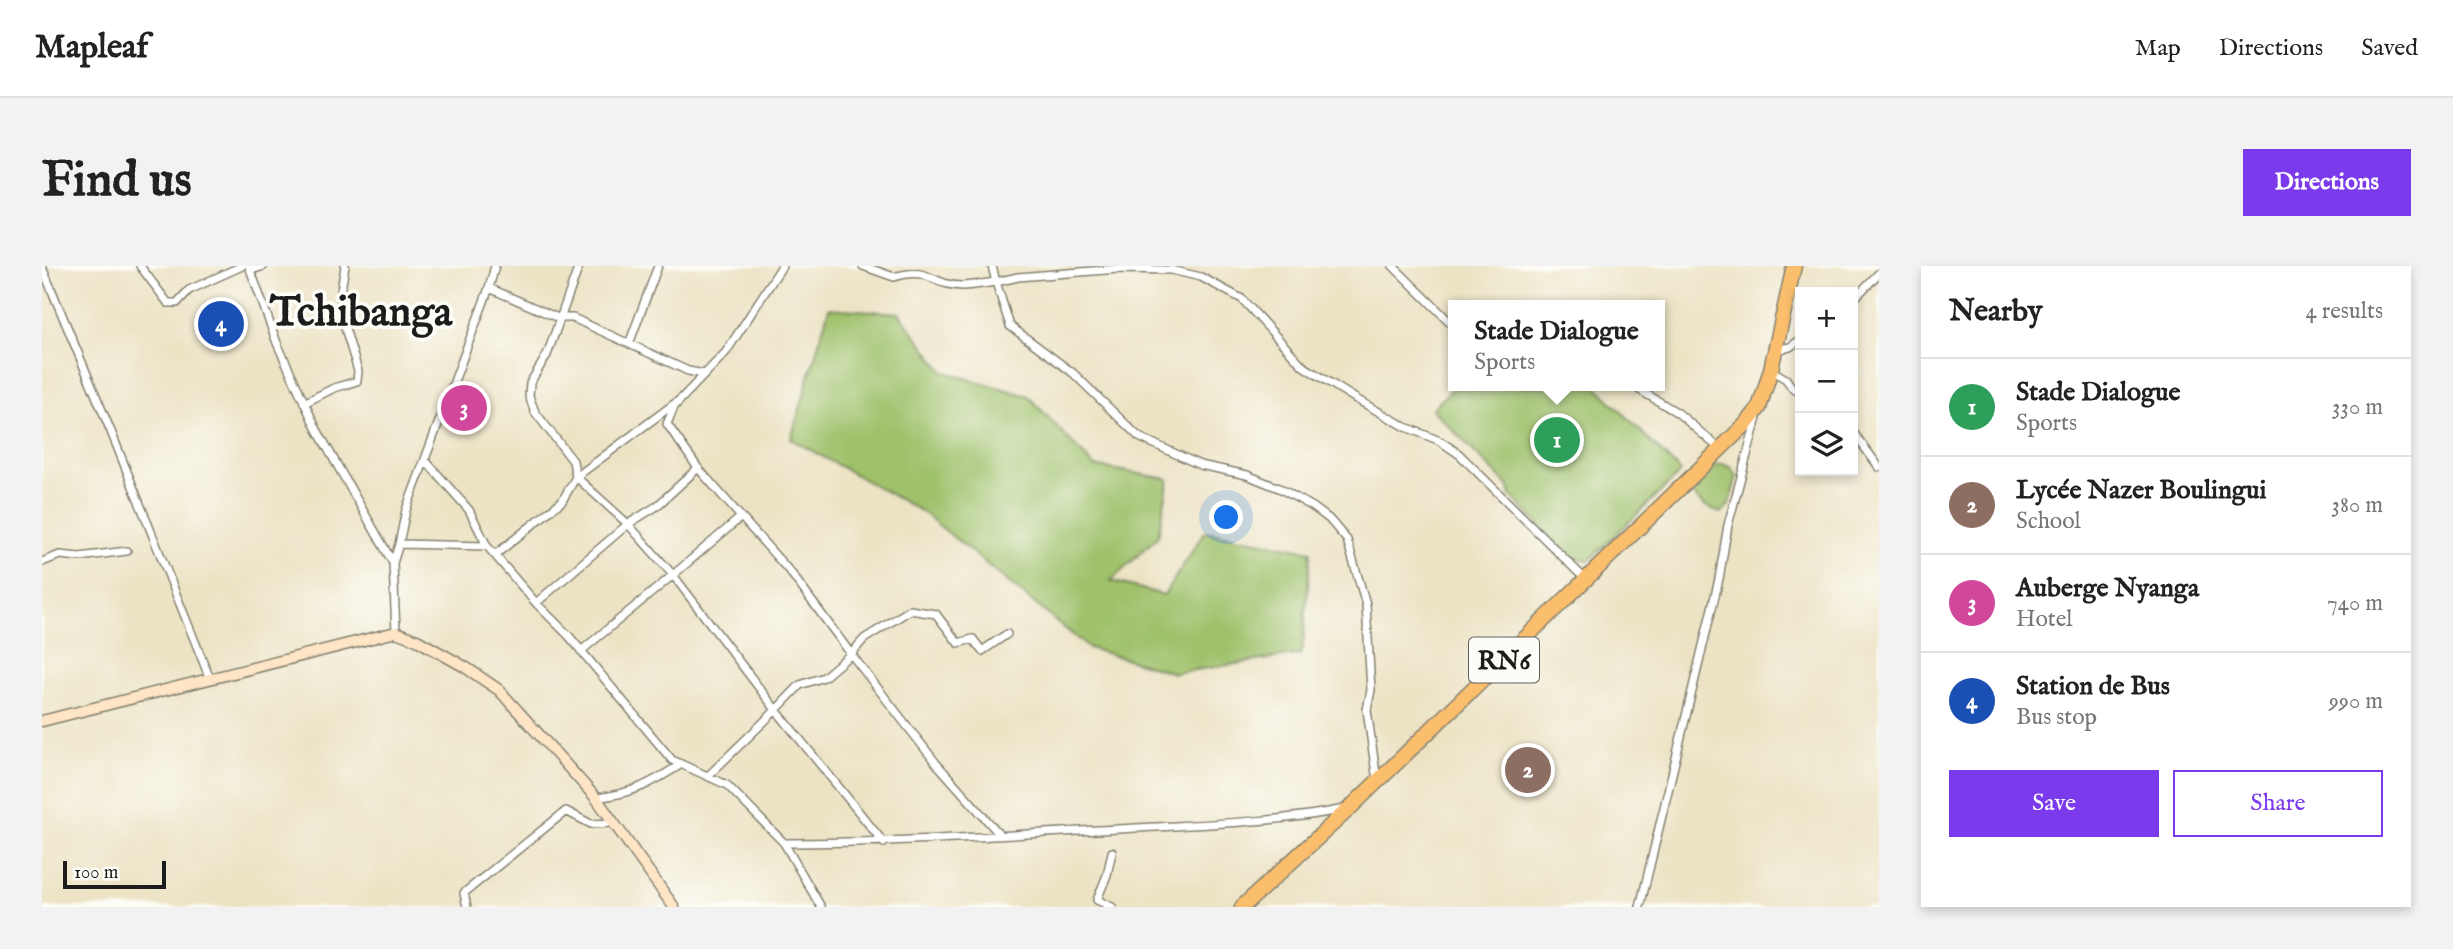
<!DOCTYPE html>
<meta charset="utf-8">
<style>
:root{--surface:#fff;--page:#f2f2f2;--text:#222;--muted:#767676;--line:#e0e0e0;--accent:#7c3aed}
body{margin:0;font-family:"IM FELL English",serif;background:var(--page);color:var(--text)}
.controls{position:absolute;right:21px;top:21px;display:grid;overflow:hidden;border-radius:0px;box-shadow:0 4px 10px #0003}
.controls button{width:63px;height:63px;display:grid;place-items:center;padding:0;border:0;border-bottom:2px solid var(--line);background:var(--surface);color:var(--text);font:35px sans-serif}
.scale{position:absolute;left:21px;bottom:18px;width:103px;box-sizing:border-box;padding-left:7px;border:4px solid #1c1c1c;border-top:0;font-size:19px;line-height:24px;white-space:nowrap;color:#1c1c1c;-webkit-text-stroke:5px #fdfcf7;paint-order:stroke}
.you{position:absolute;left:1185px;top:252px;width:24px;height:24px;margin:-18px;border:5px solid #fff;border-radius:50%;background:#1a73e8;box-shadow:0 0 0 10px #1a73e833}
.badge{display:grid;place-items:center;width:46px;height:46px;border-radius:50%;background:var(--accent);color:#fff;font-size:23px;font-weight:700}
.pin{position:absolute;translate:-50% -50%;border:4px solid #fff;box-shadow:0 2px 7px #0006}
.popup{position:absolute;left:1406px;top:34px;width:217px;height:91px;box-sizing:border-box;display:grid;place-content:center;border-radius:0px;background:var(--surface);filter:drop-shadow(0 2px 5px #0005);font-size:23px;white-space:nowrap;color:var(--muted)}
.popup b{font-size:26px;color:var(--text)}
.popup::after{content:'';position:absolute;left:50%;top:100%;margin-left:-14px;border:14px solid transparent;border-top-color:var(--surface)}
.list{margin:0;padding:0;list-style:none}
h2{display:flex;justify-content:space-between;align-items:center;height:91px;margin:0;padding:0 28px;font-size:30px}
h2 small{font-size:23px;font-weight:400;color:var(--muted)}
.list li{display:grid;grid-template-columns:46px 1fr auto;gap:21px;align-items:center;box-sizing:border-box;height:98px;padding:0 28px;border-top:2px solid var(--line)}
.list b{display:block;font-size:26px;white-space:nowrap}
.list p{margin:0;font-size:23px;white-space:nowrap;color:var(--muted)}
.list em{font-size:23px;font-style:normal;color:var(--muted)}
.actions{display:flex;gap:14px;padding:21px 28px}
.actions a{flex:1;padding:16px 0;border:2px solid var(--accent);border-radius:0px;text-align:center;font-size:24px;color:var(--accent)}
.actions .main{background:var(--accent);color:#fff}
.icon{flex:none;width:38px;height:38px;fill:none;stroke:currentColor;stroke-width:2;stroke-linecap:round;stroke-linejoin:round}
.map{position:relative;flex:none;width:1837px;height:641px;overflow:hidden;border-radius:0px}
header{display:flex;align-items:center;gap:42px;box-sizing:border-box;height:98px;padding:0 35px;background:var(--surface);border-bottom:2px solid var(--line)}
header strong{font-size:33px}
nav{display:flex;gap:38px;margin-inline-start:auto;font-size:24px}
.intro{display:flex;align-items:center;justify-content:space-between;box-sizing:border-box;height:168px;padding:0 42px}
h1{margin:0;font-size:49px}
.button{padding:18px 32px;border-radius:0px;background:var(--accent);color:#fff;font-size:24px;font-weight:700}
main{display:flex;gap:42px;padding:0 42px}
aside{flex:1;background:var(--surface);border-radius:0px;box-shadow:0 4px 10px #0003}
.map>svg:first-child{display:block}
.green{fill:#9fc16a;stroke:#5e6e43;stroke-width:2}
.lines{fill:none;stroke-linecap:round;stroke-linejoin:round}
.street-casing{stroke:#848070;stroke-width:10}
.secondary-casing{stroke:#848070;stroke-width:13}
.highway-casing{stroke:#848070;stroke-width:17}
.street{stroke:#fff;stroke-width:7}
.secondary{stroke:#fde5c5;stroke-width:10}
.highway{stroke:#fabe6d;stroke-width:14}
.labels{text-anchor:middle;stroke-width:7;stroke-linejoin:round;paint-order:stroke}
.shield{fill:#fdfcf7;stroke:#605f5e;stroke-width:2}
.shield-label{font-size:26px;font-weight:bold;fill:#1c1c1c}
.town-label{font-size:42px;font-weight:bold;fill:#1c1c1c;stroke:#fdfcf7}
</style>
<header>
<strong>Mapleaf</strong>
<nav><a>Map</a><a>Directions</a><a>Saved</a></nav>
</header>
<div class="intro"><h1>Find us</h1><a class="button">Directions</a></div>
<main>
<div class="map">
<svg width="1837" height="641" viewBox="0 0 1837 641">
<rect width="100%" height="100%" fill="#fdfcf7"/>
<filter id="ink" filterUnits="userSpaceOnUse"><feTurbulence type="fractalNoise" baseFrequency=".0143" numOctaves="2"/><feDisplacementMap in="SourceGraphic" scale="14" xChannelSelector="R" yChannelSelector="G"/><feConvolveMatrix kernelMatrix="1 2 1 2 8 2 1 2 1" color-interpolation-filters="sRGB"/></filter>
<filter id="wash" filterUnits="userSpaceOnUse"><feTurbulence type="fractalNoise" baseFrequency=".00686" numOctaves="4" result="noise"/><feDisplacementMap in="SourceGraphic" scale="28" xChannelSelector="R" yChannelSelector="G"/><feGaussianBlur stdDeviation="1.57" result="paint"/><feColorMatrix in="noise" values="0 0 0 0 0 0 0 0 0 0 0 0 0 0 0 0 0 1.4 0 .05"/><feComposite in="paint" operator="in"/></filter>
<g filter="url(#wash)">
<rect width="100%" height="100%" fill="#ece3c4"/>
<path class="green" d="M787 42 857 47 902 106 986 130 1052 200 1127 213 1116 270 1069 315 1122 329 1163 265 1269 285 1260 388 1132 407 1047 382 882 247 749 173Z
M1414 120H1554L1639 206 1548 294 1529 292 1469 230 1467 221 1390 143Z
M1680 198 1689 201 1695 210 1687 239 1679 247C1667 243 1649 235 1650 219L1671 200Z"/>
</g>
<g filter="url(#ink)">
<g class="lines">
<defs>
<path id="street" d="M98 0 126 37H135L147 24 200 0
M207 0 235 77 274 162 351 297
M821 0 852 11C890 0 887 19 920 20 931 20 943 17 954 16L968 60 1031 107 1097 171 1158 199 1205 209 1237 222 1271 241 1287 253 1305 274 1324 338 1329 424 1325 444 1335 515
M950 0 954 16 976 11 1076 3 1129 4 1159 11 1200 33 1261 100 1314 133 1364 161 1398 175 1417 188 1542 312
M1351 0 1412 60
M0 1 70 168 168 413
M209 4 222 0
M447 22 516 52H531L646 105 663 108 684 86 740 0
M1811 34 1837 7
M587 78 616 0
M1733 84 1748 81 1758 74
M1729 104 1744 113 1751 123 1758 126
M1591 120 1636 147 1678 183
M262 137 292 122 315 115 316 105 299 49V24L303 0
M1811 166 1837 201
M383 194 427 244 445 280 494 337 527 370 630 494 685 519 742 577 779 641
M656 202 615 240 586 258 534 211 640 132 663 108
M699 251 749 307 809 388 782 411 758 419 734 444 842 577
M357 278 445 280
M453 289 520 235 534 211 531 195 493 146 487 130 488 117 505 89 537 0
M0 296 18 289 37 291 85 285
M494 337 586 258 631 309 699 251 656 202 625 158 632 141 640 132
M354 366 351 297 357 278 364 244 447 22 453 0
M539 385 631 309 734 444 666 510
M554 532C592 527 606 519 638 499
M959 570 894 497 809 388 822 373 868 344 894 348 916 377 931 373 940 385 965 368
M742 577C853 577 964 569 1076 563 1152 558 1228 558 1303 543
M1070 586 1065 609 1055 634 1070 641
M425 641 422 627 524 545 549 558 571 557
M1598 641 1677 313 1686 259 1715 152"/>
<path id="secondary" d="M0 455 354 366 375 374 423 401 457 424 554 532 632 641"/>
<path id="highway" d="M1200 641 1309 541 1705 157 1717 142 1729 103 1752 0"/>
</defs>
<use href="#street" class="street-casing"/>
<use href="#secondary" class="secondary-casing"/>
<use href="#highway" class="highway-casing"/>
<use href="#street" class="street"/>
<use href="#secondary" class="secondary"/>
<use href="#highway" class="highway"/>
</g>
</g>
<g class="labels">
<rect class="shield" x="1427" y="371.5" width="70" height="45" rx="5"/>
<g class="shield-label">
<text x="1462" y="403">RN6</text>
</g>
<g class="town-label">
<text x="319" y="59">Tchibanga</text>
</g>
</g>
</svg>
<div class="controls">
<button>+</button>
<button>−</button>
<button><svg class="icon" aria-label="layers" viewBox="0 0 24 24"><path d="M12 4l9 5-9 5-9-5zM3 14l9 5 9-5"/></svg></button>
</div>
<div class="scale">100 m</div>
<div class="you"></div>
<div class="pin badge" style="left:1515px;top:174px;background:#2e9e5b">1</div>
<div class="popup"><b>Stade Dialogue</b>Sports</div>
<div class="pin badge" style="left:1486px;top:504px;background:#8d6e63">2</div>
<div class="pin badge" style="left:422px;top:142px;background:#d1479c">3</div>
<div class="pin badge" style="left:179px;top:58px;background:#1a4fb4">4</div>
</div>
<aside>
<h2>Nearby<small>4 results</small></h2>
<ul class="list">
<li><span class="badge" style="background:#2e9e5b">1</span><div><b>Stade Dialogue</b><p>Sports</p></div><em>330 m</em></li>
<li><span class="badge" style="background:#8d6e63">2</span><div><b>Lycée Nazer Boulingui</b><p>School</p></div><em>380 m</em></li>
<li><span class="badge" style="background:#d1479c">3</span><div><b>Auberge Nyanga</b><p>Hotel</p></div><em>740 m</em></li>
<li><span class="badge" style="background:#1a4fb4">4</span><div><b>Station de Bus</b><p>Bus stop</p></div><em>990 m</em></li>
</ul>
<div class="actions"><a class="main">Save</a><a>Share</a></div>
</aside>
</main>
